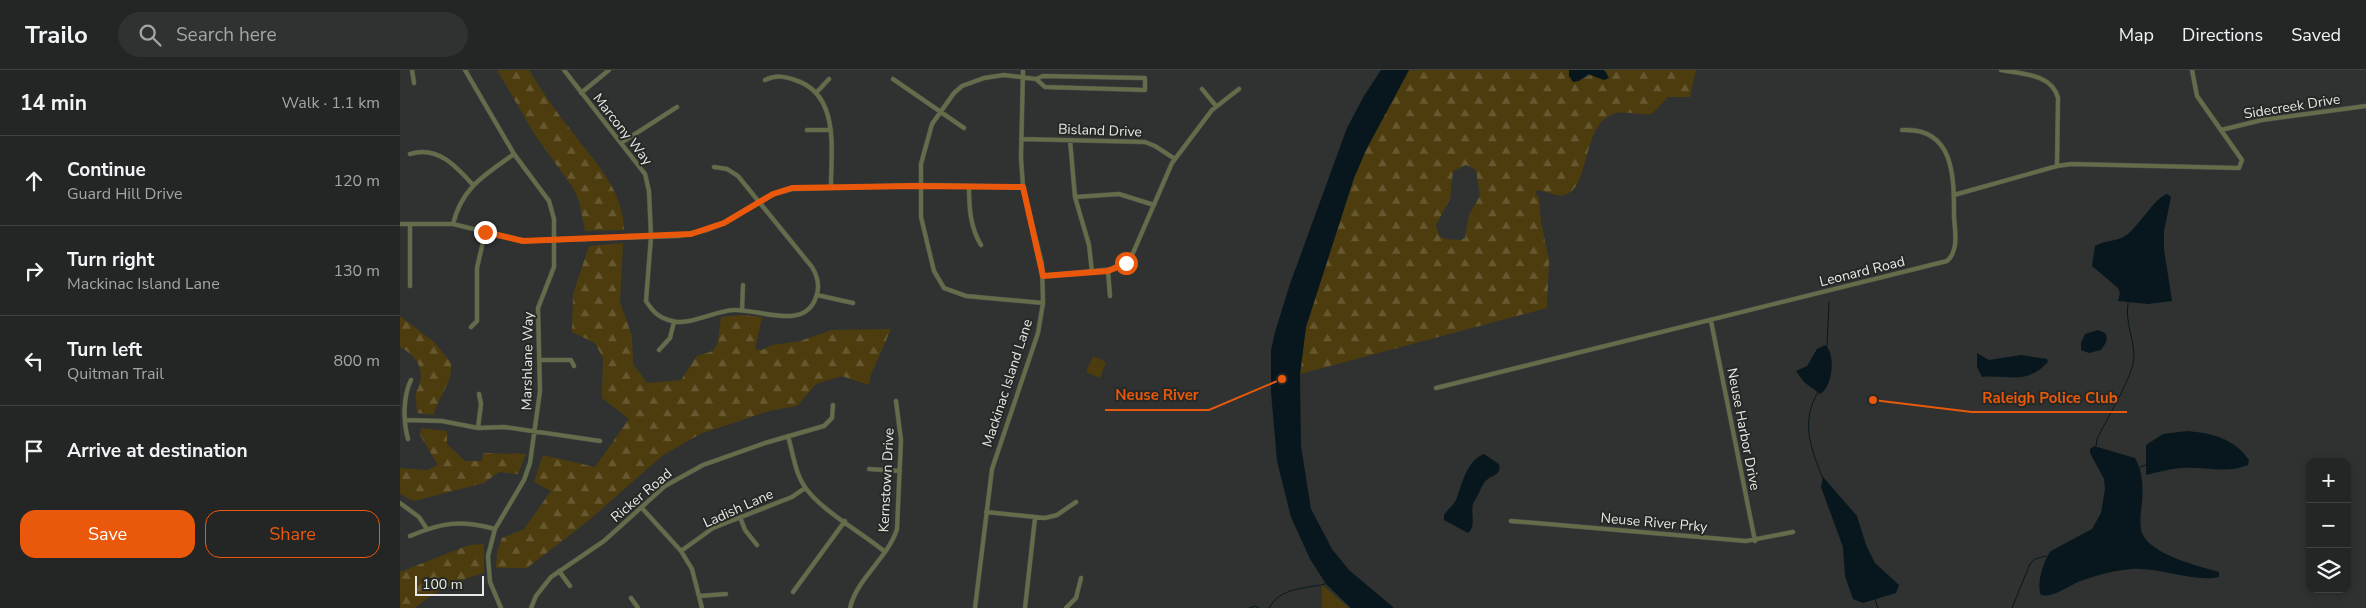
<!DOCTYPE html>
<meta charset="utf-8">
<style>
:root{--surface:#232624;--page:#2f3231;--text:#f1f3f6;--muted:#a3a5a6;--line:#404341;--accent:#ea580c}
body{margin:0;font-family:"Nunito Sans",sans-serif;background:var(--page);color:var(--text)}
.controls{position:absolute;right:15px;bottom:15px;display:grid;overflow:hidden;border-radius:10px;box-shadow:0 2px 8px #0003}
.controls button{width:45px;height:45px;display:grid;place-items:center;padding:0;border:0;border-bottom:1px solid var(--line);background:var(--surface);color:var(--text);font:25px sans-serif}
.scale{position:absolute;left:15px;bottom:12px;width:69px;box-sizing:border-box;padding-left:5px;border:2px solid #e7e9e7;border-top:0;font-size:14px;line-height:18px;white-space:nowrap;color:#e7e9e7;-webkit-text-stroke:4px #262826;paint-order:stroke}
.stop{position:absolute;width:15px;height:15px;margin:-11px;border:4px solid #ea580c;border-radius:50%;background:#fff}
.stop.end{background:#ea580c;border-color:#fff;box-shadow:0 1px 5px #0008}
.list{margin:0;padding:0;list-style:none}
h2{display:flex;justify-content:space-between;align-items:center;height:65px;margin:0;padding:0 20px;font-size:21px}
h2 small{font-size:16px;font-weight:400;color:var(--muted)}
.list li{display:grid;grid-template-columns:32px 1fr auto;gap:15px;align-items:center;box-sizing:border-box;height:90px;padding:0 20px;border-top:1px solid var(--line)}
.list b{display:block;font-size:19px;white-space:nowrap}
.list p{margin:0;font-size:16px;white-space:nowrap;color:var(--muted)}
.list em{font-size:16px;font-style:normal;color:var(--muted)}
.actions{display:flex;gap:10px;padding:15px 20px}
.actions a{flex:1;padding:11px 0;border:1px solid var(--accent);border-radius:15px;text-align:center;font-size:18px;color:var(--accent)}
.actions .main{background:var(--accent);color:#fff}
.icon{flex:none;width:28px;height:28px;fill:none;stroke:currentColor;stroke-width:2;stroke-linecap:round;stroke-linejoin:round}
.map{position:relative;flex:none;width:1966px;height:538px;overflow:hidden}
header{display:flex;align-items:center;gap:30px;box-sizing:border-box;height:70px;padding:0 25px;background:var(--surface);border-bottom:1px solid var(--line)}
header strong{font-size:24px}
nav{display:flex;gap:28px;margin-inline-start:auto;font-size:18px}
.search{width:350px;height:45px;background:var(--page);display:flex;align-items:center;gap:12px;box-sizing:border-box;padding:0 18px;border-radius:28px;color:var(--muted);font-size:19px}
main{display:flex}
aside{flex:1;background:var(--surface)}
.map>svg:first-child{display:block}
.green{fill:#4d3c0e}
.forest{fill:url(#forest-firs);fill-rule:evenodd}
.water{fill:#07171d}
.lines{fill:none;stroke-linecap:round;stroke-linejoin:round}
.stream{stroke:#07171d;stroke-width:1}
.minor-casing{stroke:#4c4f4d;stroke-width:5}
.minor{stroke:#636d49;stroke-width:4}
.route{stroke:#ea580c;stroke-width:6}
.labels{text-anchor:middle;stroke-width:4;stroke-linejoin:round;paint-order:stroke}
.street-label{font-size:14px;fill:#e7e9e7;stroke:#262826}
.leader{fill:none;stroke:#e8590c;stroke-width:2}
.callout-dot{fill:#e8590c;stroke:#262826;stroke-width:2}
.callout-label{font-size:15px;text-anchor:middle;font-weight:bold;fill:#e8590c;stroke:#262826;stroke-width:4;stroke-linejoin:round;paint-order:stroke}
</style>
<header>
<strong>Trailo</strong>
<div class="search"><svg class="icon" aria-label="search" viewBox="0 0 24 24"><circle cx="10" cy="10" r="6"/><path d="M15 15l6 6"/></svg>Search here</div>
<nav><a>Map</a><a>Directions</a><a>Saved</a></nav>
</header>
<main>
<aside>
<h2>14 min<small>Walk · 1.1 km</small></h2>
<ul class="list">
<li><svg class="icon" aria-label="ahead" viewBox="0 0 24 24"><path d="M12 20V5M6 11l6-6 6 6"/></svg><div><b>Continue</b><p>Guard Hill Drive</p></div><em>120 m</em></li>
<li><svg class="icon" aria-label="right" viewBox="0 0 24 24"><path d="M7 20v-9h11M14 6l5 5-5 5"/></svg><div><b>Turn right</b><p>Mackinac Island Lane</p></div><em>130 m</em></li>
<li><svg class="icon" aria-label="left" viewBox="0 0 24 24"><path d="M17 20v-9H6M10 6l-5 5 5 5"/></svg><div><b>Turn left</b><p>Quitman Trail</p></div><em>800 m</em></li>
<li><svg class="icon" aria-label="arrive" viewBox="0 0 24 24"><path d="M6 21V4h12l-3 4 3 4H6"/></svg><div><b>Arrive at destination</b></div></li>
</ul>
<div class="actions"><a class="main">Save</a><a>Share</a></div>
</aside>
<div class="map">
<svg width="1966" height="538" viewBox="0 0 1966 538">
<defs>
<pattern id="forest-firs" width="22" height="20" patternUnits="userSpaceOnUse" patternTransform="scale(1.25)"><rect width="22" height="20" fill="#4d3c0e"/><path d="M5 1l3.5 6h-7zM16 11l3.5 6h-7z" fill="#675831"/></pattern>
</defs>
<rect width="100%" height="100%" fill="#2f3230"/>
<path class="green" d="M693 286 706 292 700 308 686 302Z
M919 512 949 538H922V518Z"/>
<path class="forest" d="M97 0H129C142 22 157 43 173 63 196 94 223 119 224 160L185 161 179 131 173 118 135 65Z
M1009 0H1169V6L1183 9 1192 4 1202 9 1208 4 1204 0H1296L1290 27H1268L1252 44C1240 46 1225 40 1213 44 1181 56 1191 117 1165 125 1155 128 1144 118 1135 121L1139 129 1141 152 1149 190 1147 238 900 304 906 257 954 108 966 80ZM1066 95 1076 100 1080 126 1069 145 1065 168 1061 170 1045 169 1039 166 1036 155 1050 129 1053 101Z
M223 173 220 232 232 266 233 294 247 313 281 310 297 286 313 281 318 272 321 247 342 245 362 247 355 279 362 280 372 275 400 271 432 260 491 259 470 307 469 315 442 306 416 314 397 336 369 341 300 364 262 386 188 451 127 498H96L97 482 102 468 124 459 151 421 134 412 143 385 195 397 229 349 202 328 203 288 195 273 172 262 173 224 189 176Z
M0 246 34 272 51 293C53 314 38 326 34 345L17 343C17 337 15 329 16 323 16 321 19 318 19 316 25 297 15 285 0 277Z
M21 358 47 361V374L65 391H82L83 383 126 384 118 404 99 402 84 413 14 431 0 424V398L27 400 38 395 20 365Z
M84 474V503C59 510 34 521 15 538H0V502L69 475Z"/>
<path class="water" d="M981 0H1009L966 80 954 108 906 257 900 304 901 376 911 439 932 479 949 500 994 538H951L926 514 910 489 891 447 877 391 871 322V280L875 262 890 214 947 58 964 26Z
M1169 0H1204L1209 8 1204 10 1188 4 1179 11 1173 12 1169 6Z
M1767 124 1771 127 1764 161V179L1772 231 1748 234 1718 231 1720 223 1718 218 1692 196 1695 176C1705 170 1718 172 1728 164 1740 154 1756 127 1767 124Z
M1698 260 1705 263C1709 270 1705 274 1701 280L1689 283 1681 280V273L1685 264Z
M1425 275C1436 283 1433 317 1420 324L1404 312 1396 301 1407 296 1417 279Z
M1577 283 1589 290 1621 285 1647 289 1648 292C1625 316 1611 304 1582 307L1577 297Z
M1787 361C1811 363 1834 368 1849 390L1848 395C1828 404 1803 396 1781 398 1770 399 1758 402 1746 405V375L1763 364Z
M1694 376 1735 388C1743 402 1743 416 1742 432 1741 441 1739 454 1742 463 1751 485 1798 496 1819 502V507C1795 513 1759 497 1732 499 1716 500 1698 505 1683 510 1670 514 1655 528 1641 525 1636 515 1644 489 1651 481L1692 459 1701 443 1705 419 1704 409 1690 383V379Z
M1084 384 1099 394C1102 407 1090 404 1084 413 1080 419 1079 424 1075 430 1068 439 1078 455 1068 463L1044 450V445C1047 440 1053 436 1056 430 1062 415 1066 391 1084 384Z
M1423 407 1457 446 1466 475 1475 493 1499 515 1496 523 1463 533 1453 529 1445 506 1443 477 1421 417Z"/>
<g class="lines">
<path class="stream" d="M1427 277 1429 232
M1418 322C1400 353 1411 378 1423 409
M1696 376 1697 369C1705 352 1734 305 1734 287 1734 268 1725 253 1728 233
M1740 397 1746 395
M1475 529 1478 538
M849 538 855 536 859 538
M869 538C880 517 905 519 925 514
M1612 538 1630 494 1635 489 1646 486"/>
<defs>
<path id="minor" d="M12 0 14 13
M65 0 114 84 149 131 154 149V197L138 238 140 321 130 393 124 410 95 459 88 486 90 512 101 538
M164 0 245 104 249 121 251 167 246 231C253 242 259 248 272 251 288 256 315 241 333 240 357 238 405 262 416 227 420 217 418 207 412 197L338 106 327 99 314 97
M1601 0C1623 4 1652 4 1658 28L1657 96
M493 9 564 58
M636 9 645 17 745 20V8L643 6 636 9 604 5 584 8 562 16 554 23 532 54 521 94V147L534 201 544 218 566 226 643 233
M365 10C376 5 384 6 395 10 440 24 431 80 431 116
M802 19 816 36
M181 23 209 0
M416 23 429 9
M407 60H431
M1821 60 1862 50 1966 36
M621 69 745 72 755 76 775 89
M670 70 675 127 689 175 692 202
M221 73 277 37
M10 84C37 75 56 96 73 115
M569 116C569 137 570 157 581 175
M1554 125 1657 96 1671 94 1839 98 1842 90 1797 26 1792 0
M675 127 719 124 754 135
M0 154H53L123 171 278 166 307 160 324 153 373 124 392 119 521 115 623 117
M10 154V216
M53 154C62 117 85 105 114 84
M708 201 710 226
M643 206 715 199 725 193 733 183 772 93 812 40 839 19
M417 225 453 233
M342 240 343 215
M1311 251 1355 471
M71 257 77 251V198L85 163
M259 280 270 268 274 252
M139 290H171L174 296
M1036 318 1547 191C1559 181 1555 161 1554 147 1554 108 1555 57 1502 60
M5 350 42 351 78 358 104 357 200 371
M78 358 81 334 79 324
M388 366C393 383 395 403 405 417 420 440 464 464 485 482
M8 369C3 351 3 326 11 310
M469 399 500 401
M0 433 19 447 27 459
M241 437 281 481 292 499 302 538
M586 442 645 448 657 445 676 432
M340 447 345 460 357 475
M1111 451 1346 471 1393 462
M10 466C43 452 60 450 95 459
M281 481 313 458 392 427 405 418
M159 501 170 516
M393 522 445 451
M299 526 326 524
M231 528 238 538
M131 538 136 526 151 507 204 471 265 416 303 395 365 373 424 356 432 348 433 335
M450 538C457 508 488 488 497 459L501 370 496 331
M575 538 592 399 638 263 643 233 642 194 623 117 621 88 623 0
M625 538 635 448
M666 538 676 528 681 508"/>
</defs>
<use href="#minor" class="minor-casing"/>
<use href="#minor" class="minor"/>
</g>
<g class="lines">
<path class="route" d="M85 162 123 171 291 164 324 153 373 124 392 118 514 116 623 117 643 206 708 201 726 193"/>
</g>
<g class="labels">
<g class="street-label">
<text transform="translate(1892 36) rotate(-9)" y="5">Sidecreek Drive</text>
<text transform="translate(223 59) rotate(52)" y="5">Marcony Way</text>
<text transform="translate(700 60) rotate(2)" y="5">Bisland Drive</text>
<text transform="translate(1462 201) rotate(-14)" y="5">Leonard Road</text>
<text transform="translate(127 291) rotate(-89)" y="5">Marshlane Way</text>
<text transform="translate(607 313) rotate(-72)" y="5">Mackinac Island Lane</text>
<text transform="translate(1344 359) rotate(79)" y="5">Neuse Harbor Drive</text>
<text transform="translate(486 410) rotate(-87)" y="5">Kernstown Drive</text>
<text transform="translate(241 425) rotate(-40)" y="5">Ricker Road</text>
<text transform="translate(338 438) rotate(-24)" y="5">Ladish Lane</text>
<text transform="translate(1254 452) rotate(5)" y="5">Neuse River Prky</text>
</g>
</g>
<path class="leader" d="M882 309L809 340H705M1473 330L1572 342H1727"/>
<g class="callout-dot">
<circle cx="882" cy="309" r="5"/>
<circle cx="1473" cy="330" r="5"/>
</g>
<g class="callout-label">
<text x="757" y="330">Neuse River</text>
<text x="1650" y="333">Raleigh Police Club</text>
</g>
</svg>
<div class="controls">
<button>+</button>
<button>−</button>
<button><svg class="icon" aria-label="layers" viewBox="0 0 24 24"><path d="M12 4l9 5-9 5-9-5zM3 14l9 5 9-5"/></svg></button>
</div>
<div class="scale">100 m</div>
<div class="stop" style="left:726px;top:193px"></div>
<div class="stop end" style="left:85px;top:162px"></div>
</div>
</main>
